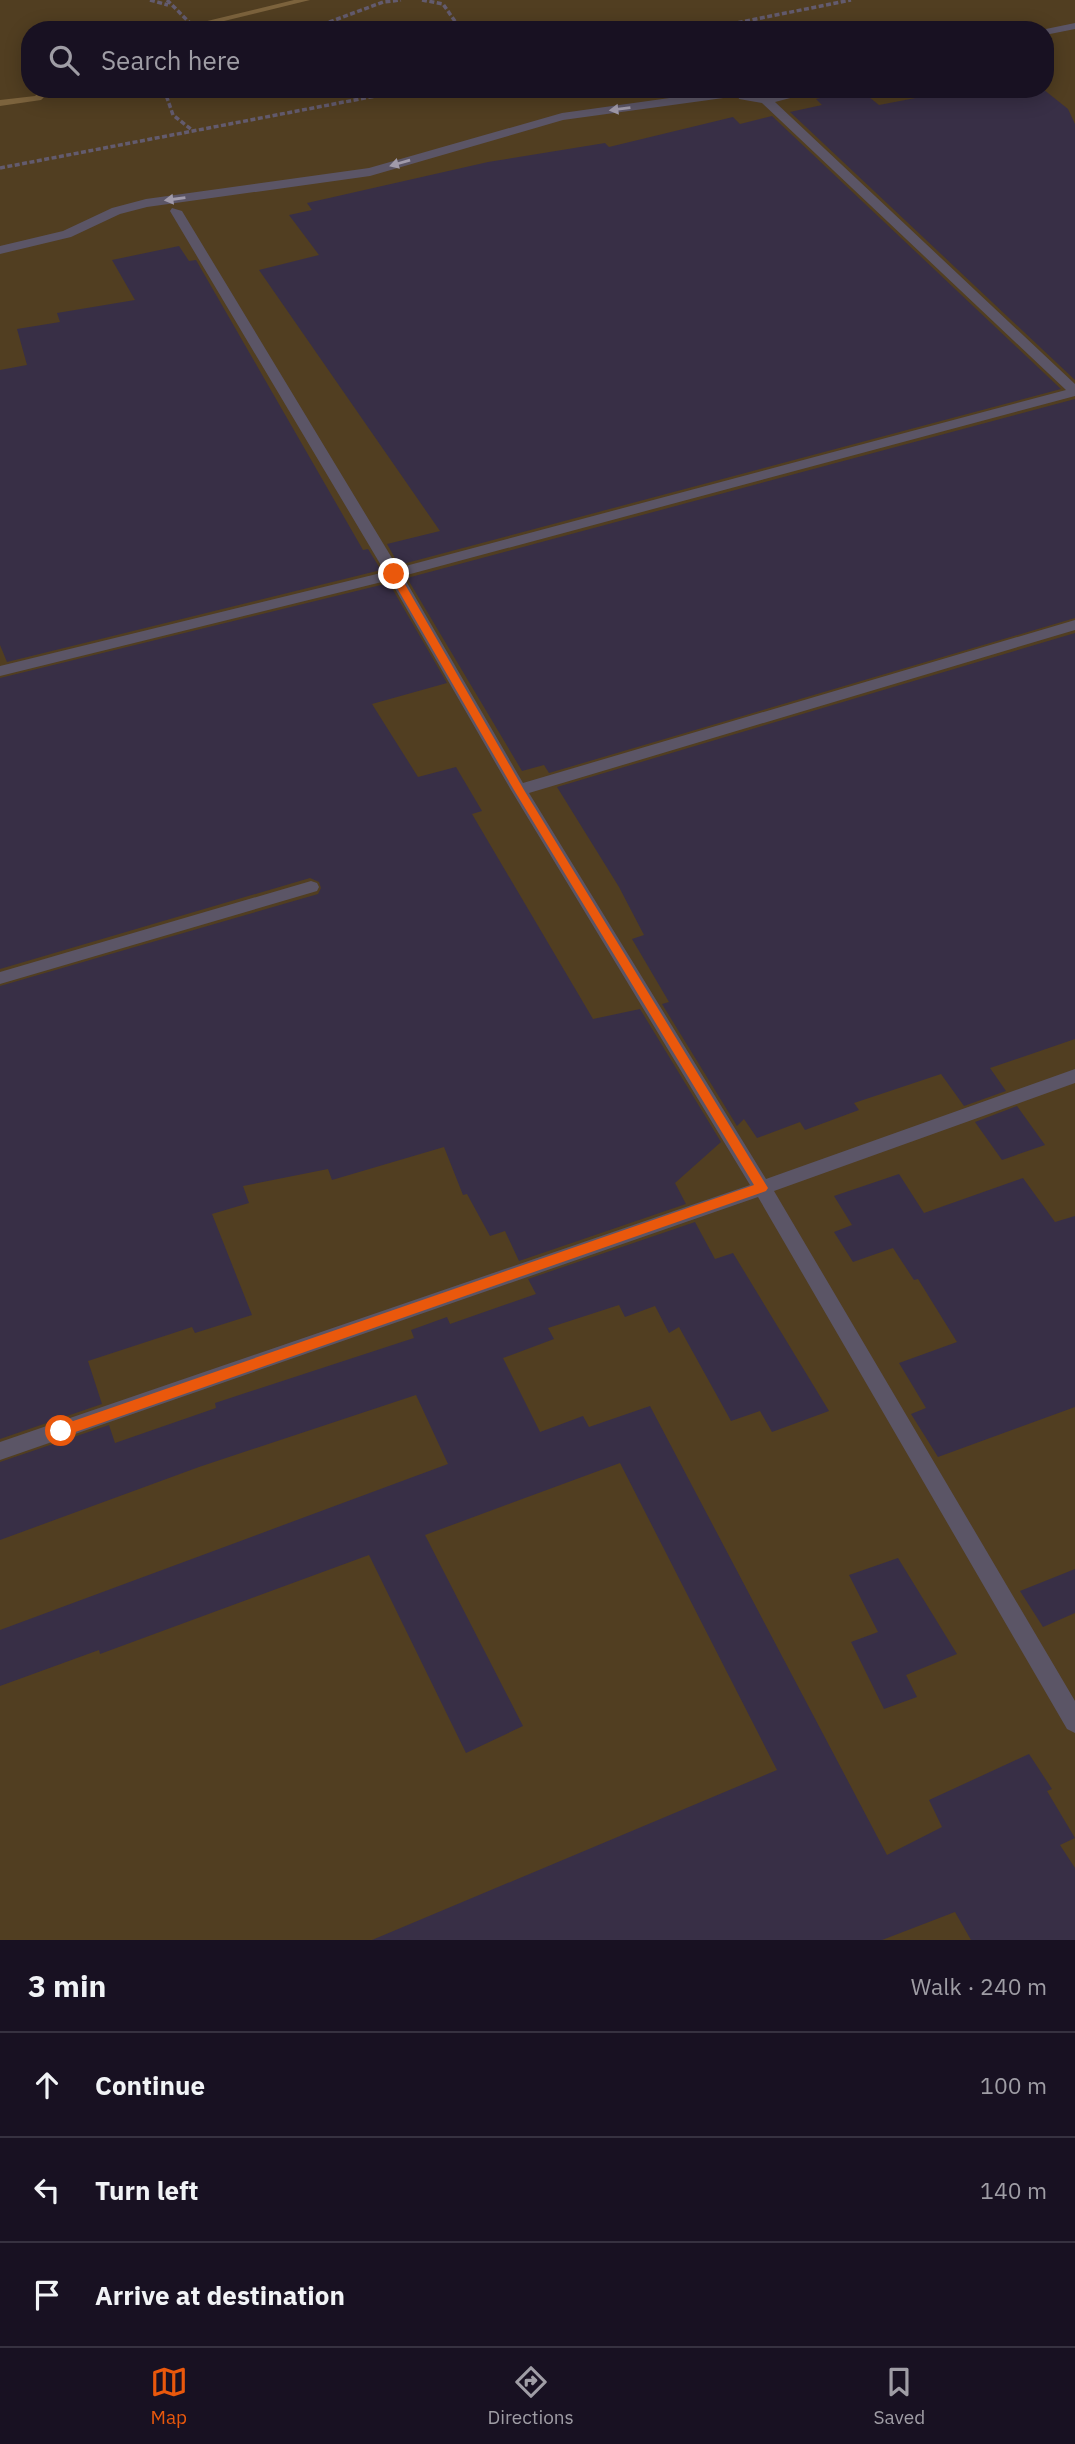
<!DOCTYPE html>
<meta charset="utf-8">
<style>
:root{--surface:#181122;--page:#251f2f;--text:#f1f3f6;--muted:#9f9da5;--line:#363140;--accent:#ea580c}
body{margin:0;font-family:"IBM Plex Sans",sans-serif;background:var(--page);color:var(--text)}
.stop{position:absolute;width:21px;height:21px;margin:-16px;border:5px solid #ea580c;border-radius:50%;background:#fff}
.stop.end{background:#ea580c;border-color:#fff;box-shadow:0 2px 7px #0008}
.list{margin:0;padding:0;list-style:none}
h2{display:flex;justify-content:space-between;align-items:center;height:91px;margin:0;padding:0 28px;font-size:30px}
h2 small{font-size:23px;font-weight:400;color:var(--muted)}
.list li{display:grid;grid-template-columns:46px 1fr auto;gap:21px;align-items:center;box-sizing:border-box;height:105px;padding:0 28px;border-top:2px solid var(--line)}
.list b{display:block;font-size:26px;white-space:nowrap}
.list em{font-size:23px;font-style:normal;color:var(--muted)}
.icon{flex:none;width:38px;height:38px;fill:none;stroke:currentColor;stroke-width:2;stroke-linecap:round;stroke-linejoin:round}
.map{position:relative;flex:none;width:1075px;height:1940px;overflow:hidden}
.search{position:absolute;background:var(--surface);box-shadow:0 4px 18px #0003;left:21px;right:21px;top:21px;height:77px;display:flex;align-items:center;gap:18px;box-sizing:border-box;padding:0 24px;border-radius:28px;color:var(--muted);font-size:26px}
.sheet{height:406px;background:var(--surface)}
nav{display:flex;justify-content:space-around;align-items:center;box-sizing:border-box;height:98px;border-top:2px solid var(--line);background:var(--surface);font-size:19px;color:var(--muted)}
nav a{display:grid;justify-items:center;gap:4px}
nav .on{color:var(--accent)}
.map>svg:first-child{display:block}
.green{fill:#513e21;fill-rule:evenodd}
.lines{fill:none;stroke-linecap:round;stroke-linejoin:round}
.stream{fill:#7c633d;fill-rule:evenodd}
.building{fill:#382f46}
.path{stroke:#635b6e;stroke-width:3.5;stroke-dasharray:5 2.5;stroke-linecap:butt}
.minor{fill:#5b5566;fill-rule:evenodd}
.oneway{fill:#a09aaa}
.route{fill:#ea580c}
</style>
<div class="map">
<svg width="1075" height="1940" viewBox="0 0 1075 1940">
<rect width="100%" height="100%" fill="#20172d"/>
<path class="green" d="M0 0H1075V1940H0ZM30 30H1045V89H30Z"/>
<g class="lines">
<path class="stream" d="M294 0H310L187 30H170Z
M42 89H53L41 100 0 106V100L35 96Z"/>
</g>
<path class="building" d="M859 89 879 105 963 89H1043L1068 109 1075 124V380L790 112 822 105 816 99Z
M772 116 1061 389 399 565 387 544 440 531 259 270 319 255 289 215 312 210 307 203 488 162 605 143 609 147 733 117 740 124Z
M179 246 189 261 196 260 363 550 368 549 381 570 7 662 0 645V370L27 365 17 329 60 322 57 313 135 300 112 260Z
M1075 399V618L549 773 544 765 522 771 407 578Z
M389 583 447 683 372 704 418 777 456 767 482 811 472 814 593 1019 640 1009 721 1142 675 1183 686 1204 519 1261 505 1231 490 1236 467 1194 463 1195 444 1147 332 1180 328 1169 243 1186 249 1203 212 1214 252 1315 195 1333 192 1327 88 1361 102 1404 0 1439V986L318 894 321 888 319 882 310 878 0 969V678Z
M1075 633V1039L990 1068 1006 1091 964 1106 941 1074 854 1103 859 1110 805 1130 800 1122 757 1138 744 1119 737 1126 662 1004 669 1002 632 939 644 935 619 887 557 787Z
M1017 1106 1045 1145 1002 1160 975 1122Z
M899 1174 924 1213 1023 1178 1055 1222 1075 1216V1407L938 1457 911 1414 926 1408 899 1363 957 1342 918 1279 914 1280 893 1248 853 1262 834 1232 852 1225 834 1196Z
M695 1222 715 1259 733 1253 829 1411 772 1432 760 1411 731 1421 679 1327 669 1333 655 1306 625 1317 619 1305 548 1328 554 1339 503 1358 540 1432 583 1416 589 1427 650 1406 887 1855 942 1827 929 1800 1029 1754 1052 1789 1047 1791 1075 1838 1060 1845 1075 1868V1940H971L955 1912 882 1940H372L777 1770 620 1463 425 1535 523 1726 466 1753 369 1555 100 1654 99 1650 0 1686V1630L448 1464 416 1395 199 1467 0 1540V1462L109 1425 115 1443 216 1408 215 1403 414 1338 411 1330 447 1317 450 1324 536 1294 528 1279Z
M898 1558 957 1654 906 1675 917 1697 884 1709 851 1642 878 1632 849 1575Z
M1075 1569V1613L1043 1627 1020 1591Z"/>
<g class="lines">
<path class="path" d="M150 0 168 5
M167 0 193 26 208 30
M422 0 443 4 461 30
M308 30 383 2 401 0
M701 30 851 0
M164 89 173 115 192 130
M0 168 412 89"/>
<path class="minor" d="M1075 23V29L1045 35V30H1041Z
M734 89H767L749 94C774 98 799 89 825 89L775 102 1075 384V396L403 576 523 783 1075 620V630L529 793 766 1179 1075 1069V1083L774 1191 1075 1701V1733L1067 1729 758 1197 0 1460V1442L750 1185 511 790 390 580 0 676V666L385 572 170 211 172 208 182 211 398 568 1066 390 762 103 739 99 738 96 563 120 370 176 147 207 120 214 71 237 0 254V246L63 231 112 208 146 199 369 168 562 113Z
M311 881 317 883 319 887 317 891 0 984V972Z"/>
</g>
<defs><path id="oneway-solid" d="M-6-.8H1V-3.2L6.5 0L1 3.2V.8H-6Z" transform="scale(1.75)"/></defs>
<g class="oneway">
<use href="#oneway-solid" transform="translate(620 109) rotate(173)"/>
<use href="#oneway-solid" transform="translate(400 163) rotate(164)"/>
<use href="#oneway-solid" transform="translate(175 199) rotate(172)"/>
</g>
<path class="route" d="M394 571 399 574 524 790 768 1188 766 1191 61 1437 56 1435V1427L754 1185 514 790 389 574Z"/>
</svg>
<div class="stop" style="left:61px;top:1431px"></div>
<div class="stop end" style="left:394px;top:574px"></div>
<div class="search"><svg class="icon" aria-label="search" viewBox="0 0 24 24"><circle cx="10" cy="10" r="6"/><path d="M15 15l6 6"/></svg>Search here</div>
</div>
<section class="sheet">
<h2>3 min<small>Walk · 240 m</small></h2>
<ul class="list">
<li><svg class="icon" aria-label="ahead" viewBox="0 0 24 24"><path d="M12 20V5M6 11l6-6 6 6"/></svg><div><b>Continue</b></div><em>100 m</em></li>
<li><svg class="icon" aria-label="left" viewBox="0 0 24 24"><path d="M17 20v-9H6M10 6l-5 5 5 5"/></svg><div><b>Turn left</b></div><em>140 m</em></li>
<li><svg class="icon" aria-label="arrive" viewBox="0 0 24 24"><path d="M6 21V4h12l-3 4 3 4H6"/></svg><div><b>Arrive at destination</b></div></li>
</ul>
</section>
<nav>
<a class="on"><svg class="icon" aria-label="map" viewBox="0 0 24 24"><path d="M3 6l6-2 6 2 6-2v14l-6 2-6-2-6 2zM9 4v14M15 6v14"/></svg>Map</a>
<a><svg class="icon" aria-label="directions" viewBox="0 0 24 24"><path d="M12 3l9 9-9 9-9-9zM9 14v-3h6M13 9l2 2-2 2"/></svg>Directions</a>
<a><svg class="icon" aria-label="saved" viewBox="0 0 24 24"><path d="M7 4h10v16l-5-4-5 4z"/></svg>Saved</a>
</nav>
